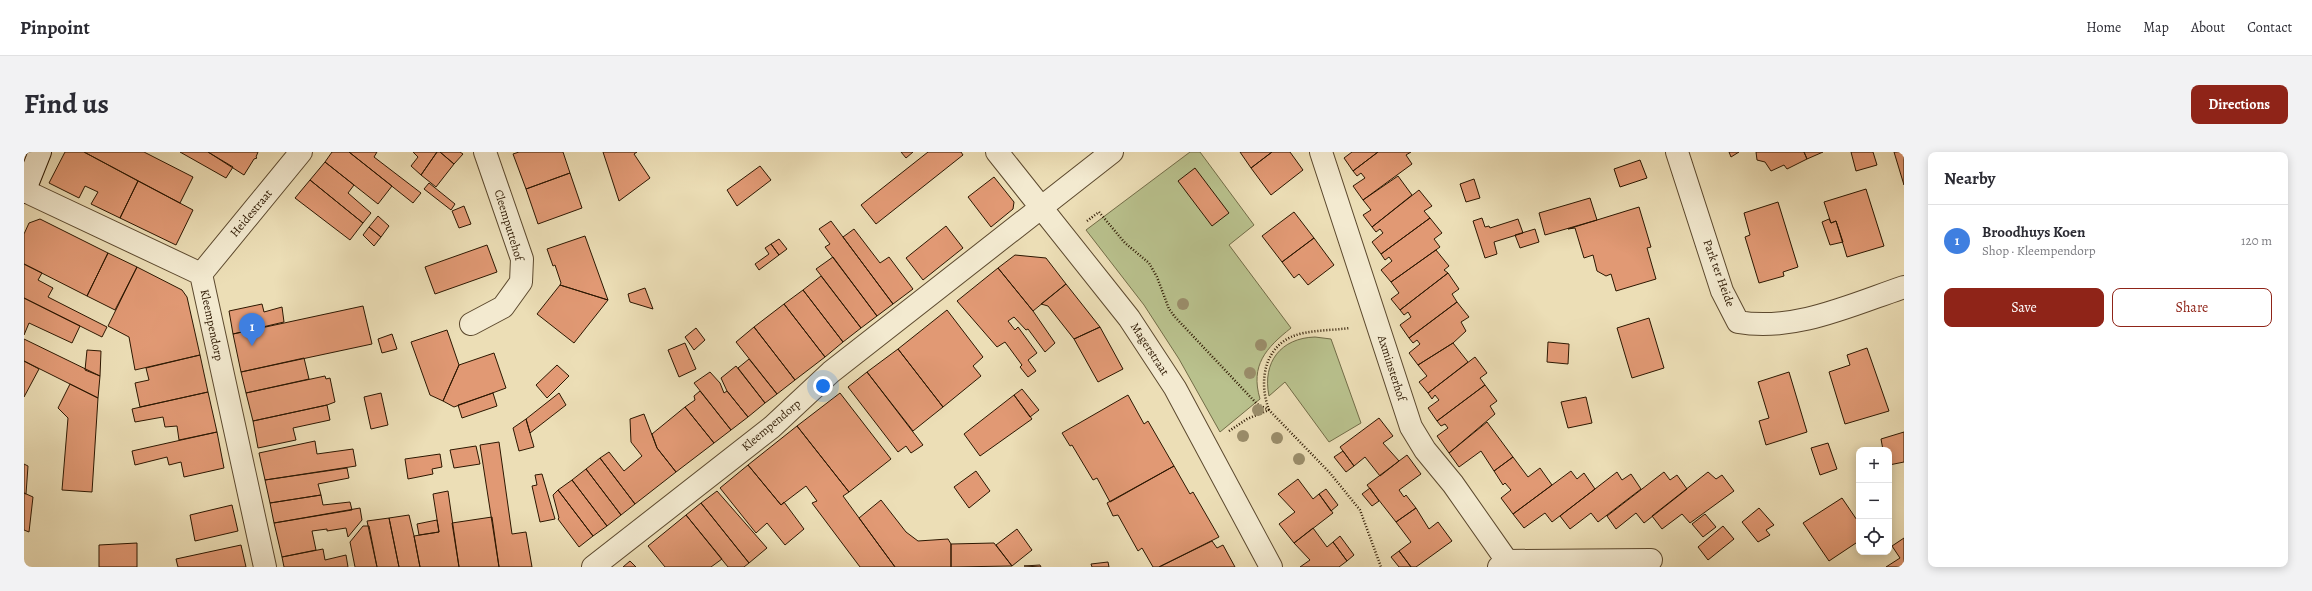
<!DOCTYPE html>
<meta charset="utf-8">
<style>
:root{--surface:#fff;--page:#f2f2f3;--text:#2b2b33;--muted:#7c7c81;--line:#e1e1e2;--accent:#8f2418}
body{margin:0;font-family:Alegreya,serif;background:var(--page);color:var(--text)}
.controls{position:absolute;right:12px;bottom:12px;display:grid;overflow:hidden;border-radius:8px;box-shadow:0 2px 10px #0003}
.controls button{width:36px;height:36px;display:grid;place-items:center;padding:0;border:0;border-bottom:1px solid var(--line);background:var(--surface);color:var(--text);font:20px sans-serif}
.you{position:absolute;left:799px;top:234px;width:14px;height:14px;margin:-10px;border:3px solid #fff;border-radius:50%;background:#1a73e8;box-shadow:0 0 0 6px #1a73e833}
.badge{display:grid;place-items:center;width:26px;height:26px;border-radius:50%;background:var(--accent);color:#fff;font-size:13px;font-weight:700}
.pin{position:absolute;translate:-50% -33px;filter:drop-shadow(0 1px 2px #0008)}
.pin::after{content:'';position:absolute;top:21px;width:14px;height:12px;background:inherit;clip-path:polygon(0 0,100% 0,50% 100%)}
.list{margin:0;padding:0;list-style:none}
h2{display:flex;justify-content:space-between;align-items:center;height:52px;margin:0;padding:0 16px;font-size:17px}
h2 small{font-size:13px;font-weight:400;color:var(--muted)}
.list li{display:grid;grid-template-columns:26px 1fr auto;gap:12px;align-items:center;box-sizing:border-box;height:72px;padding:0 16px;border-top:1px solid var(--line)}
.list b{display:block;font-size:15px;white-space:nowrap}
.list p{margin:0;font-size:13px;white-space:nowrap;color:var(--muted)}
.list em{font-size:13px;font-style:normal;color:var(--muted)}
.actions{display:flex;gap:8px;padding:12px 16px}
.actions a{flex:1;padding:9px 0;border:1px solid var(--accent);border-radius:8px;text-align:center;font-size:14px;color:var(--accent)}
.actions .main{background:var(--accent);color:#fff}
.icon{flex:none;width:22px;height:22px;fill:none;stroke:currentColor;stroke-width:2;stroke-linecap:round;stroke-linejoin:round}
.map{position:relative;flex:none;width:1880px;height:415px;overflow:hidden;border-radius:8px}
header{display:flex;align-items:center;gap:24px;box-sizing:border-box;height:56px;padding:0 20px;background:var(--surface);border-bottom:1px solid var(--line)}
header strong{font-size:19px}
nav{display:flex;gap:22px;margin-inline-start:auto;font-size:14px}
.intro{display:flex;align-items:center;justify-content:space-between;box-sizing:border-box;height:96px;padding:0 24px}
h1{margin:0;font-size:28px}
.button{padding:10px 18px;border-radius:8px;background:var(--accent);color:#fff;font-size:14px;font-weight:700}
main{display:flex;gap:24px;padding:0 24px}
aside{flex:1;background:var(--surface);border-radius:8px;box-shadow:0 2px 10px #0003}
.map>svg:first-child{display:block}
.green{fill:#b9c18d;stroke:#726c47}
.building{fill:#e19974;stroke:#2c1701}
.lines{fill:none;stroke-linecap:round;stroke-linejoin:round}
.street-casing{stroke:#5c492e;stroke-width:24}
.secondary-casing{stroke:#2c1701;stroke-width:24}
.path{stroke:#2c1701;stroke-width:2.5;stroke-dasharray:1 2;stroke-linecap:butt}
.street{stroke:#f3ead0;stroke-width:22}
.secondary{stroke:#f3ead0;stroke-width:22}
.tree{fill:#9a8d6a}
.labels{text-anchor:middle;stroke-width:3;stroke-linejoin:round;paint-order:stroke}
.street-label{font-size:12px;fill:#2c1701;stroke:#f3ead0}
</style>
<header>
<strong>Pinpoint</strong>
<nav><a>Home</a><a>Map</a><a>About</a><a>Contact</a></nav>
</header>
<div class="intro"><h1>Find us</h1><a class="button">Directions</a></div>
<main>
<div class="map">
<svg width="1880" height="415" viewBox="0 0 1880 415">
<rect width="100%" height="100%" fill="#ecdeb6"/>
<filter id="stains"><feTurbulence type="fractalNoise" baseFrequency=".005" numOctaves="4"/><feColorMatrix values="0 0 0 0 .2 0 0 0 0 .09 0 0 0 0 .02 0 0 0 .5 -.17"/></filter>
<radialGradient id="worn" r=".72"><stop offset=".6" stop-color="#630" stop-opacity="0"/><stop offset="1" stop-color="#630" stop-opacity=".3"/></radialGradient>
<path class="green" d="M1166 0H1176L1230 73 1205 93 1267 176C1242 196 1226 213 1236 247L1196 280 1155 207 1120 153 1062 78Z
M1291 185 1307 187 1337 271 1305 290 1261 230 1245 244C1238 210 1257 186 1291 185Z"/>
<path class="building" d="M41 0H60L114 29 96 66 67 52 74 40 61 34 55 46 25 31Z
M60 0H120L169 25 156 51Z
M156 0H184L209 15 202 26Z
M184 0H234L232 5 233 6 230 7 220 23Z
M308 0H325L368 34 354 52 301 10Z
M325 0H353L350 5 397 41 389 51Z
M389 0H413L397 23 387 14 394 5Z
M413 0H416L430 12 412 35 397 23Z
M416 0H436L439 2 430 12Z
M495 0H539L546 21 502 37 489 2Z
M579 0H613L610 2 626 26 595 49Z
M877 0H889L882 6Z
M904 0H937L939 3 852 72 837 53Z
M1216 0H1248L1227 16Z
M1248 0H1266L1279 18 1247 43 1227 16Z
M1328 0H1354L1329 19 1320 6Z
M1354 0H1387L1382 3 1388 12 1339 48 1329 34 1341 26 1337 21 1333 24 1329 19Z
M1705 0H1715L1707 5Z
M1732 0H1780L1783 7 1763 17 1760 13 1747 19 1741 10 1733 8Z
M1780 0H1799L1783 7Z
M1827 0H1849L1853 13 1832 19Z
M1870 0H1880V33Z
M1616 8 1623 26 1596 35 1590 17Z
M301 10 330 33 324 41 347 61 339 71 286 28Z
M736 14 747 28 713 54 703 38Z
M1171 16 1205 61 1188 74 1154 29Z
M546 21 558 56 514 72 502 37Z
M1374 24 1388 43 1348 75 1339 63 1347 58 1339 48Z
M970 25 990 50 989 57 967 75 944 45Z
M1450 27 1456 46 1442 50 1436 32Z
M286 28 339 71 326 88 271 46Z
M114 29 169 58 152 93 96 66Z
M405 31 431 52 427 58 400 37Z
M1842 37 1860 94 1823 105 1812 69 1807 71 1800 50Z
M1395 38 1408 54 1400 59 1406 66 1357 102 1348 90 1359 81 1356 77 1352 80 1348 75Z
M1566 46 1573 68 1521 83 1515 61Z
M1754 50 1774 115 1759 120 1760 124 1735 131 1721 85 1726 83 1720 61Z
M440 54 447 72 435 76 428 59Z
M1615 55 1627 95 1623 96 1632 127 1592 139 1587 122 1582 124 1573 119 1569 103 1560 106 1551 76 1544 77Z
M1270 60 1290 86 1258 110 1238 84Z
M354 64 365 74 357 85 345 75Z
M1406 66 1418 81 1410 87 1416 95 1367 130 1357 118 1368 109 1365 105 1361 108 1357 102Z
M1458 66 1461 75 1465 74 1466 76 1494 67 1499 81 1470 90 1473 102 1461 106 1449 69Z
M16 67 84 101 63 144 0 112V82L5 71Z
M1805 67 1807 71 1812 69 1819 90 1806 93 1798 70Z
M807 69 869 152 853 164 801 95 806 92 795 77Z
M922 74 939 96 899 128 882 106Z
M345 75 357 85 350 94 339 83Z
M830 77 856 111 865 105 889 137 869 152 819 85Z
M1511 77 1515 90 1496 96 1491 83Z
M561 84 584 148 536 133 537 131 531 113 529 114 523 97Z
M1290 86 1310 113 1284 133 1275 122 1270 126 1258 110Z
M755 87 763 97 755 103 747 92Z
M747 92 755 103 735 118 731 112 745 102 741 96Z
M463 93 473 120 411 142 401 115Z
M1412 98 1425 114 1420 118 1424 121 1376 158 1367 147 1375 141 1367 130Z
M84 101 113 115 91 158 63 144Z
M991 103 1022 106 1042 132 1009 159 974 116Z
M809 105 853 164 837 176 792 117Z
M0 112 18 121 14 128 29 136 24 145 83 175 78 185 0 146Z
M113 115 158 138 163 145 176 203 111 218 105 185 84 174Z
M974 116 1009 159 1031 191 1021 200 1004 177 1002 178 990 165 984 169 991 178 994 175 1013 201 1004 208 1012 219 1004 225 996 215 998 213 981 190 973 195 933 149Z
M1424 121 1435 137 1428 142 1433 150 1385 186 1376 173 1387 165 1384 160 1380 163 1376 158Z
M797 124 837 176 819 190 779 138Z
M1042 132 1076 175 1050 187 1024 154 1017 152Z
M536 133 584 148 550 191 513 162Z
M621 136 629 157 606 150 604 142Z
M779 138 819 190 801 205 760 152Z
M0 146 56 174 48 191 5 171 0 183Z
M1433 150 1445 165 1437 170 1442 179 1429 191 1394 213 1385 201 1396 192 1393 188 1389 191 1385 186Z
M238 152 240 160 258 155 260 170 209 182 205 159Z
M760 152 801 205 771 228 730 175Z
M339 154 348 192 217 220 209 182Z
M923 158 959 205 949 214 957 224 919 255 874 197Z
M1625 166 1640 216 1608 226 1593 176Z
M730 175 771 228 753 242 712 190Z
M1076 175 1099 217 1074 230 1050 187Z
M672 176 681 188 670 198 661 185Z
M423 178 435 213 419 249 406 243 387 190Z
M368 182 373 197 358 201 354 187Z
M0 187 76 224 74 246 0 209Z
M1524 190 1545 192 1544 212 1523 210Z
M661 191 672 217 655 225 644 198Z
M1429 191 1444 210 1404 241 1395 230 1403 224 1394 213Z
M1843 196 1865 259 1821 272 1805 220 1826 213 1823 203Z
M874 197 919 255 889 279 843 220Z
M63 198 77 199 76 224 61 218Z
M470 201 482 236 430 255 419 249 435 213Z
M176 203 184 240 116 255 111 231 125 228 122 216Z
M1451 205 1463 221 1456 226 1461 233 1413 269 1404 256 1415 248 1411 243 1408 247 1404 241Z
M280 206 285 227 222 241 217 220Z
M725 207 753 242 741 251 714 216Z
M0 209 15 217 0 245Z
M533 213 545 224 523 246 512 233Z
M712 214 741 251 724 265 703 239 697 226Z
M686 220 696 231 700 241 703 239 724 265 707 278 670 231Z
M843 220 899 293 887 301 882 294 874 300 824 235Z
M1765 220 1783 280 1742 293 1735 269 1745 266 1734 230Z
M301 224 302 227 306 226 311 250 303 253 229 269 222 241Z
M46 232 74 246 68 340 38 338 44 266 34 256Z
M1461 233 1473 249 1466 254 1471 262 1425 301 1413 284 1424 276 1421 272 1417 274 1413 269Z
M998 237 1015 258 1006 265 990 243Z
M676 239 707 278 690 291 661 255 671 248 670 244Z
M184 240 193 280 155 288 153 274 141 275 139 265 111 270 108 257Z
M357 241 364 273 347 277 340 245Z
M469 241 473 254 438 266 434 253Z
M535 241 542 253 506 281 502 267Z
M816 241 867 307 825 340 773 274Z
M990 243 1008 267 956 304 940 282Z
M1104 243 1120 272 1124 269 1150 314 1086 350 1073 326 1069 328 1048 293 1046 294 1038 281Z
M1562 245 1568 271 1544 276 1537 250Z
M303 253 306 268 269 276 272 288 234 296 229 269Z
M661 255 690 291 652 320 633 296 628 282Z
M620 262 633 296 652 320 611 352 576 306 585 300 600 319 618 304 607 290 606 267Z
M1355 266 1369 284 1359 291 1375 309 1356 324 1341 305 1330 314 1316 295Z
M502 267 510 295 495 299 489 276Z
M1463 270 1489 305 1470 319 1457 299 1435 315 1425 301Z
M773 274 825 340 819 344 871 415H836L788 351 793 349 782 334 757 353 724 313Z
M193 280 200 316 160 325 157 310 145 313 143 305 111 313 108 299Z
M1880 280V310L1865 313V298H1859L1857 287Z
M291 289 293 302 329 297 332 314 241 328 235 301Z
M475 290 488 382 502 380 508 415H475L456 293Z
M1804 291 1813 317 1796 323 1787 296Z
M452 294 456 312 430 316 426 298Z
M1319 299 1330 314 1322 320 1310 305Z
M416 302 418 315 408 317 409 322 384 327 381 307Z
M1383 303 1397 322 1375 338 1380 345 1382 343 1392 356 1372 370 1343 333Z
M1489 305 1504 325 1516 316 1528 333 1489 362 1477 346 1487 338 1481 331 1479 333 1470 319Z
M576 306 611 352 597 363 562 317Z
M0 312 4 314 2 342 0 341Z
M724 313 757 353 760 350 780 377 761 393 743 371 732 381 696 336Z
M1150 314 1166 342 1169 340 1195 385 1135 415H1129L1118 396 1114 399 1094 363 1089 364 1083 351Z
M323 316 325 326 294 332 297 343 246 351 241 328Z
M562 317 597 363 583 374 548 328Z
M952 319 966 339 945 356 930 335Z
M1547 319 1553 327 1560 321 1571 337 1528 370 1521 361 1500 376 1489 362Z
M1593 320 1598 328 1607 322 1617 337 1574 370 1567 361 1546 377 1536 364Z
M1640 320 1646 328 1653 323 1663 337 1620 371 1612 361 1592 377 1583 364Z
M1684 320 1692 327 1698 323 1710 339 1666 371 1658 362 1638 377 1628 364Z
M518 322 531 367 516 370 508 334 513 333 511 323Z
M1274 327 1289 347 1295 342 1309 361 1270 391 1255 372 1271 360 1254 342Z
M548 328 583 374 569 384 534 338Z
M1346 336 1355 349 1348 354 1338 342Z
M1302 337 1314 353 1307 359 1295 342Z
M534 338 569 384 555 395 534 367 535 366 529 343Z
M424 339 435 415H396L390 384 415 380 409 342Z
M693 339 743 396 725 411 677 351Z
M0 341 9 345 5 380 0 378Z
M297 343 299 353 326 350 328 358 250 371 246 351Z
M1818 346 1835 371V389L1805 409 1779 371Z
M857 348 882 380 894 389 924 387 927 392V415H871L835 366Z
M677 351 725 411 720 415H704L662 363Z
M208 353 214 379 171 389 166 363Z
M336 356 338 368 324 385 322 376 303 379V377L288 379 292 398 258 405 250 371Z
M1392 356 1405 377 1414 370 1428 389 1392 415H1387L1375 399 1387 390 1372 370Z
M1735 356 1750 373 1742 378 1746 383 1734 390 1718 370Z
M1681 362 1692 375 1679 385 1668 372Z
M385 363 390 384 396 415H375L365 366Z
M662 363 698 407 687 415H641L624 394Z
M468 365 475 415H435L428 371Z
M365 366 375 415H353L343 369Z
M413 368 415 380 395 383 393 372Z
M339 374H345L353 415H331L326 390Z
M1699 374 1710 387 1684 408 1674 395Z
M1289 376 1303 395 1309 390 1323 409 1315 415H1276L1286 408 1270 391Z
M993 377 1008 398 988 414 972 393Z
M1316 384 1330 403 1323 409 1309 390Z
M1880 386V415H1862L1876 406 1868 394Z
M1188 389 1193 396 1199 393 1211 415H1135Z
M113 391V415H75V393Z
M970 391 988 414 927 415V392Z
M217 393 222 415H154L152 407Z
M299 397 301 408 322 403 324 415H260L258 405Z
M1375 399 1387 415H1375L1367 405Z
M606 409 612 415H599Z
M1084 410 1085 415H1068L1067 412Z
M1016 413 1017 415 1000 414Z"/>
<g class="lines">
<defs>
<path id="street" d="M973 0 1105 166 1151 236 1247 415
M1297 0 1387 275 1401 298 1429 332 1483 409
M1653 0 1698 139 1714 170C1770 180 1827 153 1880 135
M1 39 177 122
M177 122 241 415
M177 122 277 0
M447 172 479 155 497 130 498 107 461 0
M569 415 748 275 807 220 1088 0
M1475 415 1483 409 1627 408"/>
<path id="secondary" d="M0 40 16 0"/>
</defs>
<use href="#street" class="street-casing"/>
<use href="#secondary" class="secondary-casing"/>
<path class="path" d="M1063 69 1075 60 1101 91 1125 111 1133 125 1145 157 1151 165 1233 252 1245 258
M1245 258C1233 226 1242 188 1280 181 1295 178 1311 178 1326 176
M1205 279 1223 267 1245 258 1306 321 1336 358 1357 415"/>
<use href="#street" class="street"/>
<use href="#secondary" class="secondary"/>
</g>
<g class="tree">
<circle cx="1159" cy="152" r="6"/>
<circle cx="1237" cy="193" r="6"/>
<circle cx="1226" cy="221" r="6"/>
<circle cx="1234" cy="258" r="6"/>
<circle cx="1219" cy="284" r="6"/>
<circle cx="1253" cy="286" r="6"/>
<circle cx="1275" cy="307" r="6"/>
</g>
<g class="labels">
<g class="street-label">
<text transform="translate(227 61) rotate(-50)" y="4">Heidestraat</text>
<text transform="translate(485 73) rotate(73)" y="4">Cleemputtehof</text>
<text transform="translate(1695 121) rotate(70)" y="4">Park ter Heide</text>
<text transform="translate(188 173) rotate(78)" y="4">Kleempendorp</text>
<text transform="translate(1126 197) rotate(57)" y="4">Magerstraat</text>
<text transform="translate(1368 216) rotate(72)" y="4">Axminsterhof</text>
<text transform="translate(747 273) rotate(-40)" y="4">Kleempendorp</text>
</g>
</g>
<rect width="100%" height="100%" filter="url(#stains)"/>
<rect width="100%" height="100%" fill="url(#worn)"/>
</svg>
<div class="controls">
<button>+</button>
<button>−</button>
<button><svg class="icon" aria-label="locate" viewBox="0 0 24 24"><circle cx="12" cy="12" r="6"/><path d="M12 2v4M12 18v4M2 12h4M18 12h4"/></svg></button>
</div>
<div class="you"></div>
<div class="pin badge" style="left:228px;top:194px;background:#3f7fe0">1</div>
</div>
<aside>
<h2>Nearby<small></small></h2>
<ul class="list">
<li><span class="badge" style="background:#3f7fe0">1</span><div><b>Broodhuys Koen</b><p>Shop · Kleempendorp</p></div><em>120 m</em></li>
</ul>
<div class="actions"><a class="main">Save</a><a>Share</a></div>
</aside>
</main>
